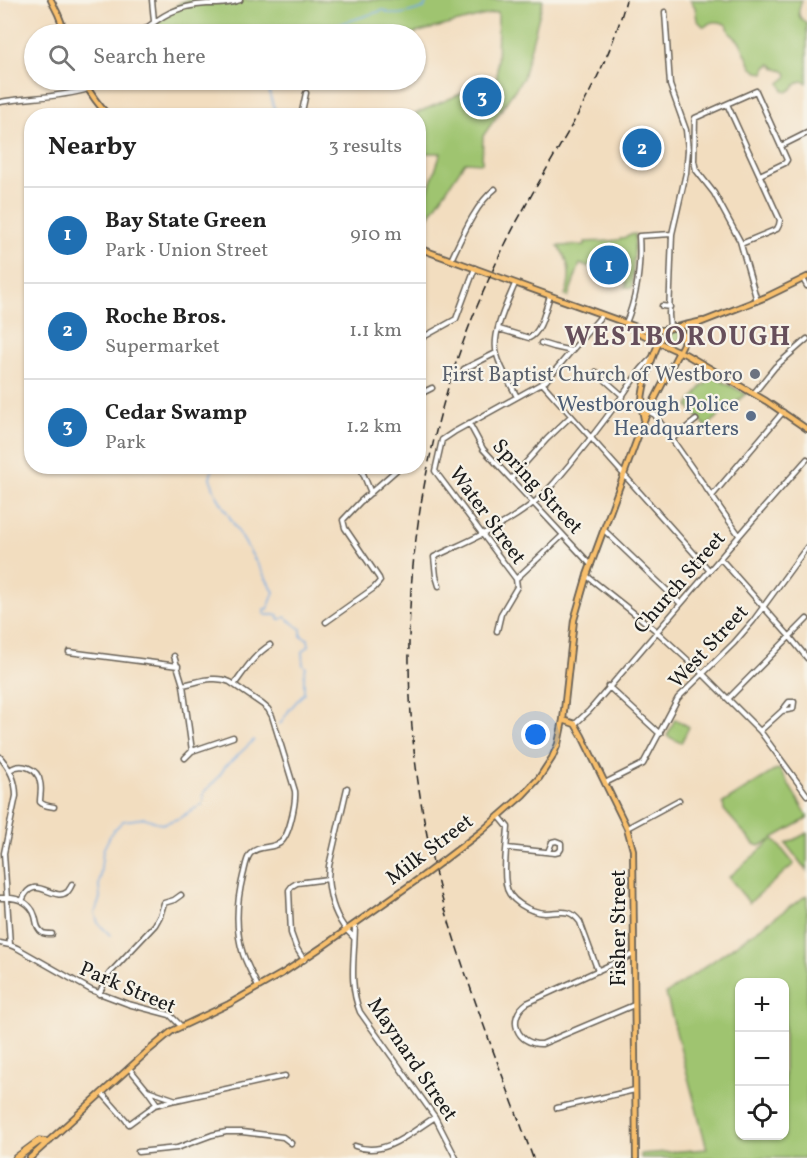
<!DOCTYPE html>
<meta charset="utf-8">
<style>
:root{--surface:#fff;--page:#f2f2f2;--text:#222;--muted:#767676;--line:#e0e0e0;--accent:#1f6fb2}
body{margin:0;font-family:Vollkorn,serif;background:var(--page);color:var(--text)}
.controls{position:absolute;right:18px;bottom:18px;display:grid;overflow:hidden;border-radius:12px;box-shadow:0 2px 4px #0004}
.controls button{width:54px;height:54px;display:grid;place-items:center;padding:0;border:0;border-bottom:2px solid var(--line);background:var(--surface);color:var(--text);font:30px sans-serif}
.you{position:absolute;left:536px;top:735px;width:21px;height:21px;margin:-15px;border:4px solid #fff;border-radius:50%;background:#1a73e8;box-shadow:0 0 0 9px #1a73e833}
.badge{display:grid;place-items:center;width:39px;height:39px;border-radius:50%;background:var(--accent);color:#fff;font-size:20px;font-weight:700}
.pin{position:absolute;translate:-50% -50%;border:3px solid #fff;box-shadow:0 2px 6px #0006}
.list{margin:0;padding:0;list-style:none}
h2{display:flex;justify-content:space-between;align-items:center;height:78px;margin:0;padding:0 24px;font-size:26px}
h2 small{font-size:20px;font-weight:400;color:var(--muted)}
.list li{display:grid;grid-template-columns:39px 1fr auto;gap:18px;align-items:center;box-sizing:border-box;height:96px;padding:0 24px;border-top:2px solid var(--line)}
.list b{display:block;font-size:22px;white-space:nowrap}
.list p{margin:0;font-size:20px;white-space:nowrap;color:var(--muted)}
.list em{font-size:20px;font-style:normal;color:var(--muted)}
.icon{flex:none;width:33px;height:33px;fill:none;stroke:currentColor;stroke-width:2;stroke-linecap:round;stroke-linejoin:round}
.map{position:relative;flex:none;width:807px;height:1158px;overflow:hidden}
.search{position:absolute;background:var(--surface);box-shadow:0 2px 4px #0004;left:24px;top:24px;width:402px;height:66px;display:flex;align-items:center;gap:15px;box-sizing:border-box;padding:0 21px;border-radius:33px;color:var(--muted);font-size:22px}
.panel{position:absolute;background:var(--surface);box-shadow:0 2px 4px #0004;left:24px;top:108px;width:402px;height:366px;border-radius:24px}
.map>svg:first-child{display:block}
.green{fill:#9fc46f;stroke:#5e7046;stroke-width:1.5;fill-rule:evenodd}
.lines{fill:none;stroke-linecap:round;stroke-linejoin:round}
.stream{stroke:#74aae2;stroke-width:1.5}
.minor-casing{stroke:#676055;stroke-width:7}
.major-casing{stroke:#676055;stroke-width:8}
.highway-casing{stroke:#676055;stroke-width:9}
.minor{stroke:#fff;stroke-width:4}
.major{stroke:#f8bf6c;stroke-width:4.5}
.highway{stroke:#f8bf6c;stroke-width:6}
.rail{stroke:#1c1c1c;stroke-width:1.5;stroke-dasharray:9 4.5;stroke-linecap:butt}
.major-bridge-casing{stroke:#676055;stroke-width:8;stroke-linecap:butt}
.major-bridge{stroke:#f8bf6c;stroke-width:4.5}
.worship-dot{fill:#6b7280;stroke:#f7f3e8;stroke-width:2}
.service-dot{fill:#5c6f8a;stroke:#f7f3e8;stroke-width:2}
.labels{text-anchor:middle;stroke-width:4.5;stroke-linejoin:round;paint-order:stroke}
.worship-label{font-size:21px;fill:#5b616d;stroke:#f7f3e8;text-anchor:end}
.service-label{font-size:21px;fill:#4e5e75;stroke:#f7f3e8;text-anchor:end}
.street-label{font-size:21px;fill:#1c1c1c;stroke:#f7f3e8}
.district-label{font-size:27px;font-weight:bold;letter-spacing:1.5px;fill:#664f5b;stroke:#f7f3e8}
</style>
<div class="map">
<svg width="807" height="1158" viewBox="0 0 807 1158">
<rect width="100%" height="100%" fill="#f7f3e8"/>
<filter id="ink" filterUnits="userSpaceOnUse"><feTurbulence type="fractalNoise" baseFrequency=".0167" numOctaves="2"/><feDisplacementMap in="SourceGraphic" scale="12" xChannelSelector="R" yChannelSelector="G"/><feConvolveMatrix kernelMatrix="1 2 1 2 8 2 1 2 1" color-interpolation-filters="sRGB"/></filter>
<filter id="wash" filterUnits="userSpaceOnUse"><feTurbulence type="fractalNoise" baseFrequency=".008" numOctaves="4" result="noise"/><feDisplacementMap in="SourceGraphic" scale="24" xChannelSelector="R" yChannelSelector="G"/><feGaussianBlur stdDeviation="1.35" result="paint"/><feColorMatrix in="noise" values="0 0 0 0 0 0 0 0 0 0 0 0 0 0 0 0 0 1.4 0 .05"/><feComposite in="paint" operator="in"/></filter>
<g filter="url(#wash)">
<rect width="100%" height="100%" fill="#f2ddbf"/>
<path class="green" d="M191 0H543L523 78 483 136 482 163 465 162 419 231V217L441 153H419L418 116 412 115 497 78 498 12 411 34H145L181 2Z
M690 0H802C798 10 796 18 807 23V83L802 81C795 83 792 91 786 92L783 90 780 83 786 78 787 74 784 71 777 69 771 64 766 67 764 73 758 72 752 68 740 42 730 33 727 25C720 21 711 20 706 26H703L697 20 695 7Z
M635 234 632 288 625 287 627 283 601 268 599 270 580 264 568 297 565 295C572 278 570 261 558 246L585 245V242C597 241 620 243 628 235Z
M665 338a8 8 0 1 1 16 0a8 8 0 1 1-16 0Z
M710 375 746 394 706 427 688 406 702 386 705 385Z
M675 719 689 727 681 743 667 736Z
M777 769 780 770 807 815V819L773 838 794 864 749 903 729 877 772 840 759 846 754 844 724 810 723 803Z
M807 833V871L786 844Z
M807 895V1158H641V1154L707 1149 666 994ZM784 982V1136H740V982Z"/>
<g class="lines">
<path class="stream" d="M308 34 384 10C395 19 412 11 424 8L428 0
M267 80 270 96 275 110V116
M213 466 210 478 216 494 274 592 268 609H264V613L267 615H278L279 619H282L285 617 301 629V636L308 639 309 646 302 652 303 665 306 667 304 675V693L290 709 280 724
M110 935 98 923 95 913 100 898 99 885 103 850 112 832 123 821 145 818 162 824 180 818 202 804 204 792 217 779 225 767 254 740"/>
</g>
</g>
<g filter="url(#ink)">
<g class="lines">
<defs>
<path id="minor" d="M152 0 154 21
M665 12 670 85 686 130 688 150 686 173 672 234 669 315 670 328
M102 34H109
M139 34C162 15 176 6 207 4 219 4 229 4 240 0
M0 102C29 97 59 98 88 89
M727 104 780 220 779 225 777 229 741 244
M301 116 306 93
M781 146 807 133
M451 260C461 239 476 203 495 189
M803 279 807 286
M515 284C507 303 491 334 497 355 501 370 511 384 517 397
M757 301 740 241 714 193 696 170 694 161 695 118 756 91 787 160 785 163 760 175
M662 306 670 307
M626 323C637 296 641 265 639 236L672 234
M499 329 529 338C542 332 545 309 550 296
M418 340 456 319 475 268
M541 343 554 347 572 351
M464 369 496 353
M596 372 623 396
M542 383 709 570
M754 393 775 367 807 339
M418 395 432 388
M642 408 655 415 739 535
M469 423 483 449 591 565
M672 439 696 420
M360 466 371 493
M511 479 547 439 571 416
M712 496 783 412
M604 530 680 603
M720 558 790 637 807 658
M587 576 654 629 703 674 760 731 807 795
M516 579 435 471 442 440 454 432 546 381 602 315
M516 579 563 535
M439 586 436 576 434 557C476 537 524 519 555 482 579 454 602 424 623 395 632 382 640 368 652 358
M326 622 374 588 380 581 379 578 345 528 343 520 360 502 401 466
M497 631 501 614 517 587 516 579
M69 652 178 666
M174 656 183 685 192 751
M183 685C199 682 214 675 230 682L262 704 268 709 272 716 295 791C296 801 290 836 280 843 271 849 258 845 250 854 246 859 245 869 243 876 237 900 235 929 243 954 247 965 253 976 258 987
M234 685C245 670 254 655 270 645
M608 686 660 734
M728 699 807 619
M575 724 589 711 752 521 807 459
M760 731 782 711 793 709 794 702H789L782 711
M0 757C10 769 16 780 16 796L4 853 10 945
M185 758 192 751 233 737
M10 770C21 762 38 768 40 782 42 788 40 795 40 802 44 806 48 806 54 807
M605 783 643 764 678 698 734 643 753 621 807 547
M499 816 508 827C507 845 503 867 506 884 508 901 530 912 545 913 561 913 569 907 580 922L598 971
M627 828 679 800
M507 848 555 853 559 852 561 849V843L556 841 552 842 548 852
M328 879 329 866 347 788
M0 898C14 897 30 900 35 916 37 922 36 929 43 933 45 934 50 934 52 934
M22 901C33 871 53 903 67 892 68 892 72 885 72 884
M355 924C355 954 348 983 360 1012L435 1117 456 1158
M0 943 10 945 17 948 91 990 128 1004 170 1015 181 1026
M634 954 527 1003C506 1018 517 1045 542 1044L634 1005
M304 960 296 947 291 933 289 890 292 886 297 883 328 879C330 897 333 911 344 927 347 931 351 934 354 938
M99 994 109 974 155 925 160 916 164 903 174 900 181 895
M129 1068 147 1090 176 1100 285 1076
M147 1090 157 1104
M102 1093 125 1119 129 1124 155 1105 175 1100
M557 1108 635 1090
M355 1146C384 1158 412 1132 435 1117
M138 1152 177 1148 212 1135 226 1132H242L283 1137 291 1143"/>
<path id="major" d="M51 0 58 14 66 34
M83 80C90 93 98 105 109 116
M418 248 645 330H663L703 321
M630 326 632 329C649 338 667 347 685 354L766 401 807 429
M684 340 691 329 697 324 766 297 807 277
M644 419C643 415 642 410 642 405 641 388 656 341 668 329
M563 720 575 724 582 736 627 828 633 850 636 1158
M440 863 482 831 523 795 539 778 552 758 558 744 563 720 574 620 587 575 644 420 683 344C685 336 683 330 675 327
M30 1158 148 1051 172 1031 229 1004 283 973 322 947 424 875"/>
<path id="highway" d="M16 1158 39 1141 48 1142"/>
</defs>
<use href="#minor" class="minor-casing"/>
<use href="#major" class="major-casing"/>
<use href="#highway" class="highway-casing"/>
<use href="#minor" class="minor"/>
<use href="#major" class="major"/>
<use href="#highway" class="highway"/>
<path class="rail" d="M533 1158C501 1070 465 982 440 891 388 694 401 485 481 297 493 269 506 241 521 214 559 144 606 78 626 0"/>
<defs>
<path id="major-bridge" d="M424 875 440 863"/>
</defs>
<use href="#major-bridge" class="major-bridge-casing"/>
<use href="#major-bridge" class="major-bridge"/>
</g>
</g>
<circle class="worship-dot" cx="755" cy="374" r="6"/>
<circle class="service-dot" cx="751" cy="416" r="6"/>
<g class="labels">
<g class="worship-label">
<text x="743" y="381">First Baptist Church of Westboro</text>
</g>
<g class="service-label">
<text x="739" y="411">Westborough Police<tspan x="739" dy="24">Headquarters</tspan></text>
</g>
<g class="street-label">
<text transform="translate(538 486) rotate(47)" y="7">Spring Street</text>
<text transform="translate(488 515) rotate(54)" y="7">Water Street</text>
<text transform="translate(679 582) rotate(-49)" y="7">Church Street</text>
<text transform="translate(708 646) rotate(-47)" y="7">West Street</text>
<text transform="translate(429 849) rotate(-37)" y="7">Milk Street</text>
<text transform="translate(618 928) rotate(-90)" y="7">Fisher Street</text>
<text transform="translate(128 987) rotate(23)" y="7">Park Street</text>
<text transform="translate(413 1059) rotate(56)" y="7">Maynard Street</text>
</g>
<g class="district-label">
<text x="678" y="345">WESTBOROUGH</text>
</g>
</g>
</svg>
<div class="controls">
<button>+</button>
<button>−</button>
<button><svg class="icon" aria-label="locate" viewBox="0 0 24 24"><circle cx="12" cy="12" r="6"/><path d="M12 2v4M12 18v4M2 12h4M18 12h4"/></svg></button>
</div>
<div class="you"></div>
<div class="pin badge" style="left:609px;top:265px">1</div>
<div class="pin badge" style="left:642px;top:148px">2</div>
<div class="pin badge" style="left:482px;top:97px">3</div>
<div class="search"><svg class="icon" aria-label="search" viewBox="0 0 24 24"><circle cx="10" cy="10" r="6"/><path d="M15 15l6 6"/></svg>Search here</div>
<section class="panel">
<h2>Nearby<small>3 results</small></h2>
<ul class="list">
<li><span class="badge">1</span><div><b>Bay State Green</b><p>Park · Union Street</p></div><em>910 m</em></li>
<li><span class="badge">2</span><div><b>Roche Bros.</b><p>Supermarket</p></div><em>1.1 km</em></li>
<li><span class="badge">3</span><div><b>Cedar Swamp</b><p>Park</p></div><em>1.2 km</em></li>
</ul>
</section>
</div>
